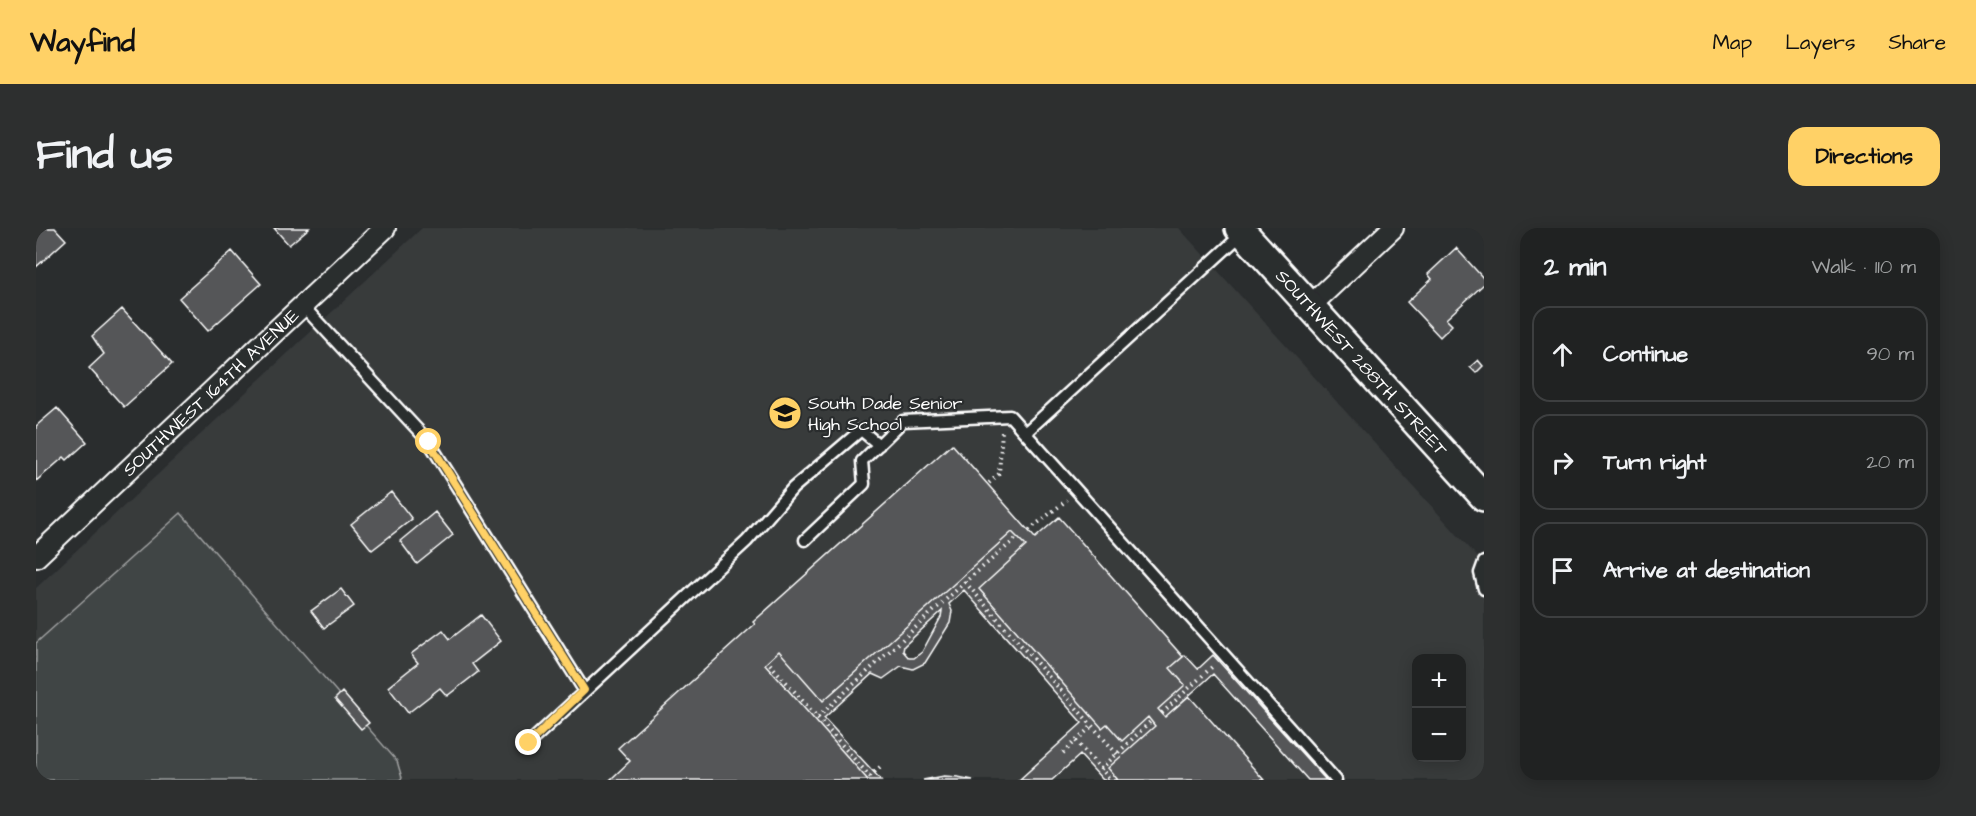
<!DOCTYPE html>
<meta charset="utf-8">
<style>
:root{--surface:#202222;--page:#2d2f2f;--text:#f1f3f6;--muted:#a2a4a5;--line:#3d3f40;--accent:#ffd166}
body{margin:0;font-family:"Architects Daughter",sans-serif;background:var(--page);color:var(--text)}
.controls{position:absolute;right:18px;bottom:18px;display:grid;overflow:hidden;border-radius:12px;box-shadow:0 3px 15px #0003}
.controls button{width:54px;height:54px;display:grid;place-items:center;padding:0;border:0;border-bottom:2px solid var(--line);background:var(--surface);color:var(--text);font:30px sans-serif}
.stop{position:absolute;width:18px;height:18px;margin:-14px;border:4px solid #ffd166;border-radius:50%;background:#fff}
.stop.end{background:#ffd166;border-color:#fff;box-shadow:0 2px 6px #0008}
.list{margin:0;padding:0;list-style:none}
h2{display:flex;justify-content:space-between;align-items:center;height:78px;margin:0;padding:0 24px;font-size:26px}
h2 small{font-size:20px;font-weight:400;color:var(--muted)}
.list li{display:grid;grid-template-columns:39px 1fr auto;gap:18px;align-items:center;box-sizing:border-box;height:96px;margin:0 12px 12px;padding:0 12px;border:2px solid var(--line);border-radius:18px}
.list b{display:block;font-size:22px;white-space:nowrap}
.list em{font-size:20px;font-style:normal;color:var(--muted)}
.icon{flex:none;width:33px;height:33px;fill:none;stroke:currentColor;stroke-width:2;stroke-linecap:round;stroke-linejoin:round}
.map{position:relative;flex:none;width:1448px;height:552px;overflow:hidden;border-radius:18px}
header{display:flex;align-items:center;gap:36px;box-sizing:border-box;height:84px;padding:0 30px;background:var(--accent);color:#111}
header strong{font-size:28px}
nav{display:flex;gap:33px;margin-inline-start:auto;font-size:21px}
.intro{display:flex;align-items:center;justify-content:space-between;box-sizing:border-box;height:144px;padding:0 36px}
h1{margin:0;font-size:42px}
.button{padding:15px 27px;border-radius:18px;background:var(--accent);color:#111;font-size:21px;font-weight:700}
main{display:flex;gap:36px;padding:0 36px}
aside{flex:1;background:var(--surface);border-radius:18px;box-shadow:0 3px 15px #0003}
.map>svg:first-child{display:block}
.built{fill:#373a3b;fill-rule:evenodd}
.park{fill:#414445;stroke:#a0a2a2;stroke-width:1.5}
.building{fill:#555758;stroke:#fff;stroke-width:1.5;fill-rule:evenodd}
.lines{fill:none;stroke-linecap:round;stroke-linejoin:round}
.lane-casing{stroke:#fff;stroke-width:15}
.street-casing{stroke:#fff;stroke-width:24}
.secondary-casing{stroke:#fff;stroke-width:32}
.path{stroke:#fff;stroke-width:4;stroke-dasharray:1.5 4.5;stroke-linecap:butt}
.lane{stroke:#2a2d2e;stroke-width:10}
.street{stroke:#2a2d2e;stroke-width:20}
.secondary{stroke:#2a2d2e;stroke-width:27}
.route{stroke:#ffd166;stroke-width:8}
.labels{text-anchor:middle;stroke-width:4.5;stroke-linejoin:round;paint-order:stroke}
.street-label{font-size:18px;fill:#fff;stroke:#2a2d2e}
.poi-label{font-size:18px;fill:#fff;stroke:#2a2d2e;text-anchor:start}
</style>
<header>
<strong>Wayfind</strong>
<nav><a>Map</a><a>Layers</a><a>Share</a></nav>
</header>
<div class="intro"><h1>Find us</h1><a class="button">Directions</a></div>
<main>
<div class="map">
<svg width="1448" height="552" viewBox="0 0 1448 552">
<rect width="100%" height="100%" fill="#2a2d2e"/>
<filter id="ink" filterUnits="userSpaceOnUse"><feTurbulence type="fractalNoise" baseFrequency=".0167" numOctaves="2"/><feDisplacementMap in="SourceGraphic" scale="12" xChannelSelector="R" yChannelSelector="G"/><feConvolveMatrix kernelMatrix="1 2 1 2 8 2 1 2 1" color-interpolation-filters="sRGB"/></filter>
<g filter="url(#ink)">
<path class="built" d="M386 0H1143L1448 336V552H0V360ZM1380 430H1426V530H1380Z"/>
<path class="park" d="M145 285 361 533 366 550 363 552H0V415Z"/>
<path class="building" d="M0 0H19L30 12 0 39Z
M238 0H273L253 17Z
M1420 20 1448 51V56L1410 91 1416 97 1404 109 1371 74 1396 51 1392 46Z
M196 23 225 56 172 103 143 70Z
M86 81 136 136 88 179 53 140 68 126 56 108Z
M1442 132 1447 138 1440 145 1434 139Z
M21 180 51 214 31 232 28 229 0 253V198Z
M916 216 999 310 1023 289 1147 429 1134 440 1149 457 1122 481 1129 489 1153 468 1228 552H1082L1072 540 1119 498 1112 489 1086 513 1071 496 1066 500 943 361 990 318 976 304 787 473 743 423 729 436 832 552H574L594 533 582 520 719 396 717 394Z
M355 264 376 291 336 322 315 296Z
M399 284 417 307 381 336 364 313Z
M976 304 990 318 943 361 1066 500 1071 496 1086 513 1112 489 1119 498 1072 540 1082 552H1067L1044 527 1016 552H983L1046 495 928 362 913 376 916 383 914 395 889 435 877 441 865 438 847 451 836 446 788 490 845 552H832L729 436 743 423 787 473ZM906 383 905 389 886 424 878 430H873L867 423 868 418Z
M305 361 318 378 288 400 275 383Z
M445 387 465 413 436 436 442 444 411 468 404 460 372 485 352 459 382 435 375 426 407 402 414 411Z
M1149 427 1162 441 1177 427 1290 552H1272L1177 446 1129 489 1122 481 1149 457 1134 440Z
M306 464 333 495 325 501 299 471Z
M908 548 922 549 937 552H887Z"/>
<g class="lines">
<defs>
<path id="lane" d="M267 78 393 214 548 462
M989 205 1207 5
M769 312 828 256 826 233 867 193 974 188 1300 552
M1448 334 1444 345 1448 361
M493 515 711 313 757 260 825 202 843 217"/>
<g id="street">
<path d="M1274 78 1357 0"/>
<path id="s1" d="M0 329 349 0"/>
</g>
<g id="secondary">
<path id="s2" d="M1203 0 1448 269"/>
</g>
</defs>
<use href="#lane" class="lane-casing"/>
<use href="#street" class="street-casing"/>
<use href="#secondary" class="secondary-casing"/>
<path class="path" d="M953 255 963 246 966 203
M993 302 1031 272
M929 354 1081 526
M734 436 837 552
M1126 485 1178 437
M782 489 929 354 982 309
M1040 513 1075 552
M1027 525 1056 498
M1065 541 1115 493
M834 548 845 538"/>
<use href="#lane" class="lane"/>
<use href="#street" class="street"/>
<use href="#secondary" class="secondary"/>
</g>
</g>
<g class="lines" filter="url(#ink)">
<path class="route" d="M393 214 548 462 493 515"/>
</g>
<defs>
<symbol id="school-disc" viewBox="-11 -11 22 22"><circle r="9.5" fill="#ffd166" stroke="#2a2d2e"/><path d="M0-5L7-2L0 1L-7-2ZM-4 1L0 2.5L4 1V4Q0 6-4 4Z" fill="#111"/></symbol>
</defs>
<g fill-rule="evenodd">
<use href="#school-disc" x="730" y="166" width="38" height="38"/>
</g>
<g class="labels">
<g class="street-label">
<text dy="6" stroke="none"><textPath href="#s2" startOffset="182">SOUTHWEST 288TH STREET</textPath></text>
<text dy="6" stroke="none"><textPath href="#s1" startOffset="240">SOUTHWEST 164TH AVENUE</textPath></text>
</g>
<g class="poi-label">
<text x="772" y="181">South Dade Senior<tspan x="772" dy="21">High School</tspan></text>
</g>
</g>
</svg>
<div class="controls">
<button>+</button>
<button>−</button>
</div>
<div class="stop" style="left:393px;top:214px"></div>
<div class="stop end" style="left:493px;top:515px"></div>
</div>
<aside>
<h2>2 min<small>Walk · 110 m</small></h2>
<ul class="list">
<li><svg class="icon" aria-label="ahead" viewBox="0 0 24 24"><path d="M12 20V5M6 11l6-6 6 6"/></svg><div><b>Continue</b></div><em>90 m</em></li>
<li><svg class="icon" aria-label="right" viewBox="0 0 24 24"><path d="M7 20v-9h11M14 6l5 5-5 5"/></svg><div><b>Turn right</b></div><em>20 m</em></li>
<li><svg class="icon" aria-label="arrive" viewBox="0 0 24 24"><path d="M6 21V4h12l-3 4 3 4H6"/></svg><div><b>Arrive at destination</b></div></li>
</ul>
</aside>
</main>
